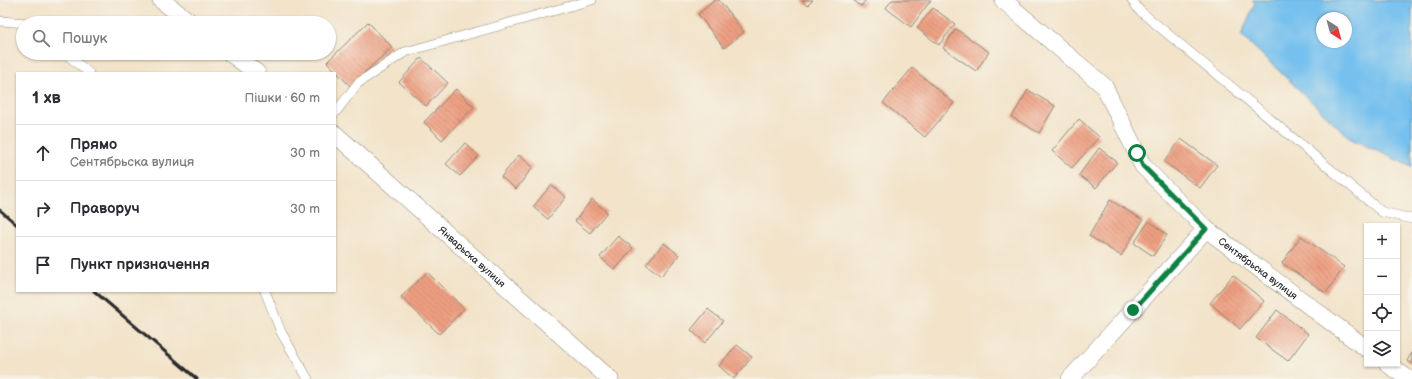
<!DOCTYPE html>
<html lang="uk">
<meta charset="utf-8">
<style>
:root{--surface:#fff;--page:#f2f2f3;--text:#2b2b33;--muted:#7c7c81;--line:#e1e1e2}
body{margin:0;font-family:"Balsamiq Sans",sans-serif;background:var(--page);color:var(--text)}
.controls{position:absolute;right:12px;bottom:12px;display:grid;overflow:hidden;border-radius:0px;box-shadow:0 1px 3px #0004}
.controls button{width:36px;height:36px;display:grid;place-items:center;padding:0;border:0;border-bottom:1px solid var(--line);background:var(--surface);color:var(--text);font:20px sans-serif}
.compass{position:absolute;left:1316px;top:12px;width:36px;height:36px;border-radius:50%;background:var(--surface);box-shadow:0 1px 3px #0004;rotate:144deg}
.stop{position:absolute;width:12px;height:12px;margin:-9px;border:3px solid #0b8043;border-radius:50%;background:#fff}
.stop.end{background:#0b8043;border-color:#fff;box-shadow:0 1px 4px #0008}
.list{margin:0;padding:0;list-style:none}
h2{display:flex;justify-content:space-between;align-items:center;height:52px;margin:0;padding:0 16px;font-size:17px}
h2 small{font-size:13px;font-weight:400;color:var(--muted)}
.list li{display:grid;grid-template-columns:26px 1fr auto;gap:12px;align-items:center;box-sizing:border-box;height:56px;padding:0 16px;border-top:1px solid var(--line)}
.list b{display:block;font-size:15px;white-space:nowrap}
.list p{margin:0;font-size:13px;white-space:nowrap;color:var(--muted)}
.list em{font-size:13px;font-style:normal;color:var(--muted)}
.icon{flex:none;width:22px;height:22px;fill:none;stroke:currentColor;stroke-width:2;stroke-linecap:round;stroke-linejoin:round}
.map{position:relative;flex:none;width:1412px;height:379px;overflow:hidden}
.search{position:absolute;background:var(--surface);box-shadow:0 1px 3px #0004;left:16px;top:16px;width:320px;height:44px;display:flex;align-items:center;gap:10px;box-sizing:border-box;padding:0 14px;border-radius:22px;color:var(--muted);font-size:15px}
.panel{position:absolute;background:var(--surface);box-shadow:0 1px 3px #0004;left:16px;top:72px;width:320px;height:220px;border-radius:0px}
.map>svg:first-child{display:block}
.water{fill:#75c0ee;stroke:#50768c;fill-rule:evenodd}
.building{fill:url(#building-back-hatch)}
.lines{fill:none;stroke-linecap:round;stroke-linejoin:round}
.lane-casing{stroke:#8e877a;stroke-width:10}
.street-casing{stroke:#8e877a;stroke-width:18}
.lane{stroke:#fff;stroke-width:9}
.street{stroke:#fff;stroke-width:17}
.rail{stroke:#2b2b2b;stroke-width:3}
.route{stroke:#0b8043;stroke-width:5}
.labels{text-anchor:middle;stroke-width:3;stroke-linejoin:round;paint-order:stroke}
.street-label{font-size:10px;fill:#2b2b2b;stroke:#f7f3e8}
</style>
<div class="map">
<svg width="1412" height="379" viewBox="0 0 1412 379">
<defs>
<pattern id="building-back-hatch" width="6" height="6" patternUnits="userSpaceOnUse"><rect width="6" height="6" fill="#ee9f81"/><path d="M-1 5l2 2M0 0l6 6M5-1l2 2" fill="none" stroke="#c1826a"/></pattern>
</defs>
<rect width="100%" height="100%" fill="#f7f3e8"/>
<filter id="ink" filterUnits="userSpaceOnUse"><feTurbulence type="fractalNoise" baseFrequency=".025" numOctaves="2"/><feDisplacementMap in="SourceGraphic" scale="8" xChannelSelector="R" yChannelSelector="G"/><feConvolveMatrix kernelMatrix="1 2 1 2 8 2 1 2 1" color-interpolation-filters="sRGB"/></filter>
<filter id="wash" filterUnits="userSpaceOnUse"><feTurbulence type="fractalNoise" baseFrequency=".012" numOctaves="4" result="noise"/><feDisplacementMap in="SourceGraphic" scale="16" xChannelSelector="R" yChannelSelector="G"/><feGaussianBlur stdDeviation="0.9" result="paint"/><feColorMatrix in="noise" values="0 0 0 0 0 0 0 0 0 0 0 0 0 0 0 0 0 1.4 0 .05"/><feComposite in="paint" operator="in"/></filter>
<g filter="url(#wash)">
<rect width="100%" height="100%" fill="#f2e3c9"/>
<path class="water" d="M1252 0H1412V167L1351 139 1241 35 1255 3ZM1322 18H1346V42H1322Z"/>
<g id="blocks">
<path class="building" d="M715 0H719L744 32 724 48 698 14Z
M802 0H813L807 6Z
M853 0H866L861 6Z
M892 0H931L911 27 886 8Z
M933 8 955 24 939 45 917 28Z
M368 22 392 47 350 86 327 62Z
M956 29 989 52 976 71 943 48Z
M421 58 448 83 426 106 399 82Z
M912 68 954 103 925 137 883 103Z
M456 89 474 107 442 140 424 122Z
M1028 90 1055 106 1039 133 1012 117Z
M1079 119 1099 137 1072 168 1052 151Z
M1181 139 1217 165 1200 188 1164 162Z
M465 143 479 156 460 176 446 164Z
M1099 148 1117 162 1096 188 1079 175Z
M519 155 533 167 516 189 501 177Z
M551 185 566 197 548 219 533 207Z
M592 199 607 212 590 233 575 221Z
M1110 200 1143 220 1121 256 1089 236Z
M1149 221 1167 235 1153 256 1134 243Z
M618 236 633 248 615 270 600 257Z
M1301 236 1344 267 1326 293 1282 263Z
M664 243 679 255 661 276 646 264Z
M427 272 464 309 439 334 401 297Z
M1233 275 1264 301 1240 329 1210 303Z
M708 309 723 321 705 343 691 330Z
M1277 310 1308 334 1288 361 1256 338Z
M737 345 752 357 734 379 719 366Z
M1412 352V364L1407 361Z"/>
</g>
</g>
<g filter="url(#ink)">
<use href="#blocks" fill-opacity="0" stroke="#8e877a" stroke-width="1"/>
<g class="lines">
<defs>
<path id="lane" d="M1132 0 1139 10 1382 212 1412 219
M0 21 28 23
M65 53 89 73
M335 113 358 83 405 52 592 0
M265 291 281 332 308 379"/>
<g id="street">
<path d="M161 0 191 23"/>
<path id="s1" d="M1003 0 1104 86 1143 166 1206 229 1367 349"/>
<path d="M230 53 257 73"/>
<path id="s2" d="M335 134 610 379"/>
<path d="M1388 364 1408 379"/>
<path d="M1070 379 1206 229"/>
</g>
</defs>
<use href="#lane" class="lane-casing"/>
<use href="#street" class="street-casing"/>
<use href="#lane" class="lane"/>
<use href="#street" class="street"/>
<path class="rail" d="M0 210 17 225
M94 291 197 379"/>
</g>
</g>
<g class="lines" filter="url(#ink)">
<path class="route" d="M1133 310 1206 229 1143 166 1137 153"/>
</g>
<g class="labels">
<g class="street-label">
<text dy="4" stroke="none"><textPath href="#s2" startOffset="184">Январьска вулиця</textPath></text>
<text dy="4" stroke="none"><textPath href="#s1" startOffset="376">Сентябрьска вулиця</textPath></text>
</g>
</g>
</svg>
<div class="controls">
<button>+</button>
<button>−</button>
<button><svg class="icon" aria-label="locate" viewBox="0 0 24 24"><circle cx="12" cy="12" r="6"/><path d="M12 2v4M12 18v4M2 12h4M18 12h4"/></svg></button>
<button><svg class="icon" aria-label="layers" viewBox="0 0 24 24"><path d="M12 4l9 5-9 5-9-5zM3 14l9 5 9-5"/></svg></button>
</div>
<svg class="compass" viewBox="-18 -18 36 36"><path d="M0-13l5 13h-10z" fill="#e53935"/><path d="M0 13l5-13h-10z" fill="#7c7c81"/></svg>
<div class="stop" style="left:1137px;top:153px"></div>
<div class="stop end" style="left:1133px;top:310px"></div>
<div class="search"><svg class="icon" aria-label="search" viewBox="0 0 24 24"><circle cx="10" cy="10" r="6"/><path d="M15 15l6 6"/></svg>Пошук</div>
<section class="panel">
<h2>1 хв<small>Пішки · 60 m</small></h2>
<ul class="list">
<li><svg class="icon" aria-label="ahead" viewBox="0 0 24 24"><path d="M12 20V5M6 11l6-6 6 6"/></svg><div><b>Прямо</b><p>Сентябрьска вулиця</p></div><em>30 m</em></li>
<li><svg class="icon" aria-label="right" viewBox="0 0 24 24"><path d="M7 20v-9h11M14 6l5 5-5 5"/></svg><div><b>Праворуч</b></div><em>30 m</em></li>
<li><svg class="icon" aria-label="arrive" viewBox="0 0 24 24"><path d="M6 21V4h12l-3 4 3 4H6"/></svg><div><b>Пункт призначення</b></div></li>
</ul>
</section>
</div>
